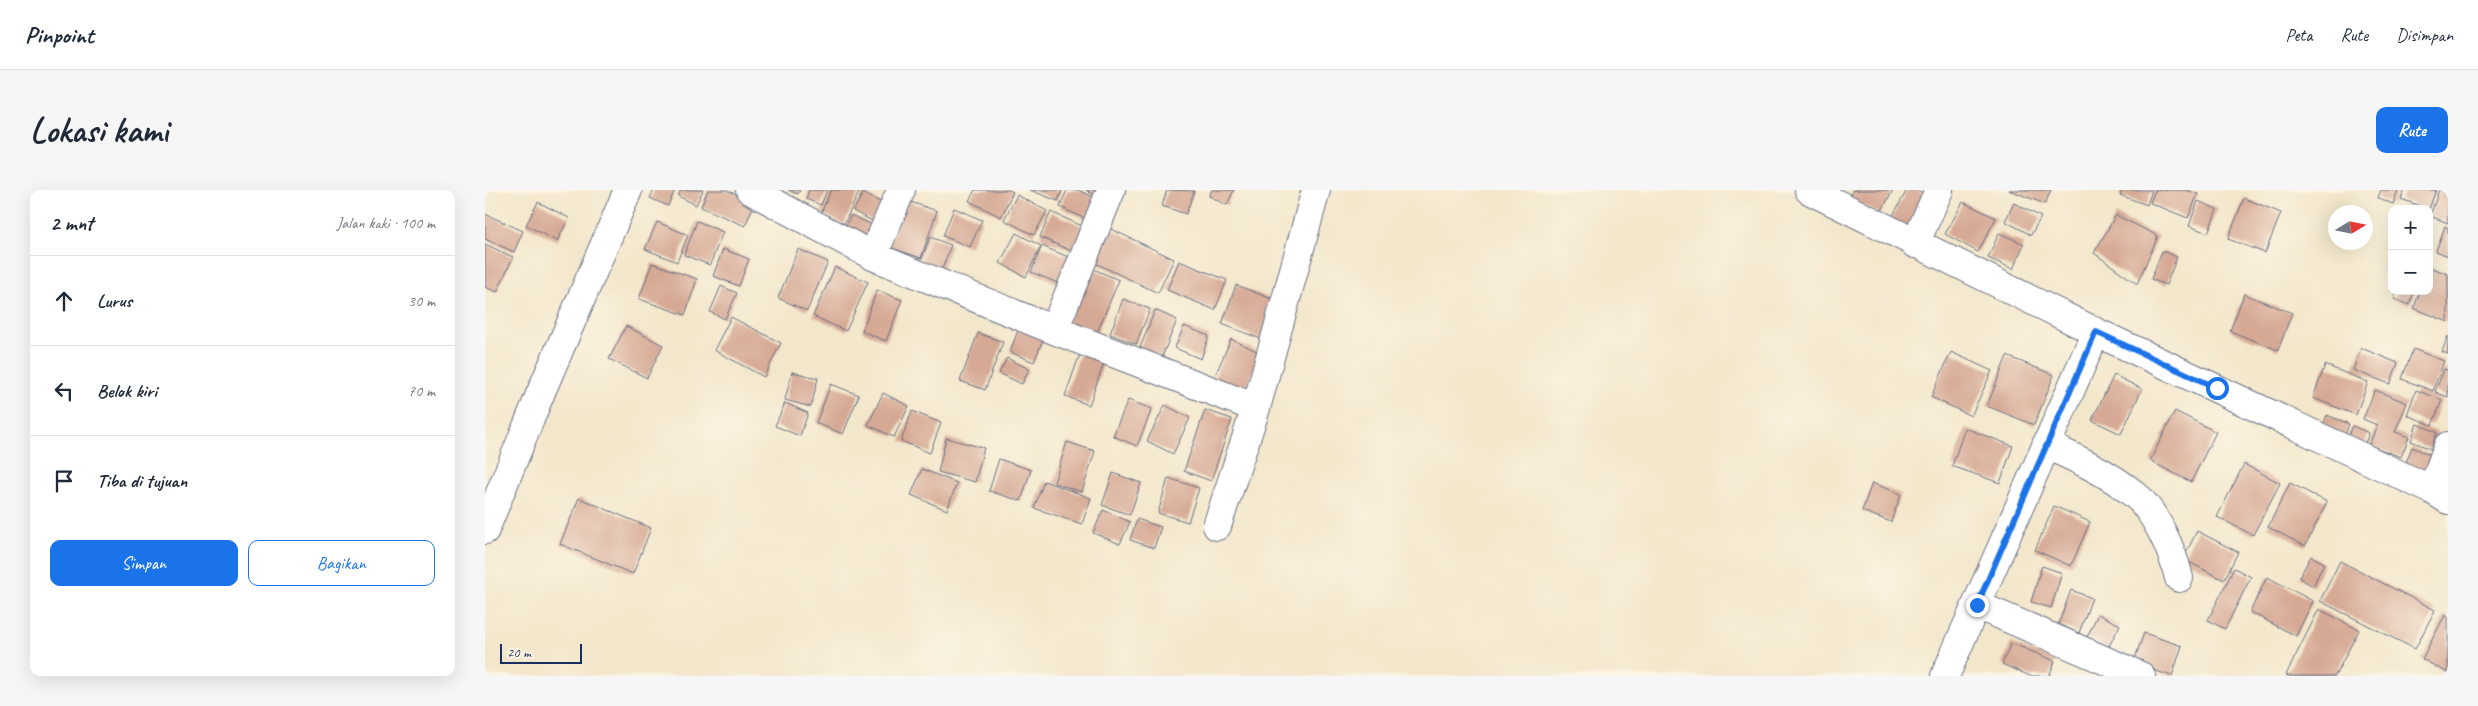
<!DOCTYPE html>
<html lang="id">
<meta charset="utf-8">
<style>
:root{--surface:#fff;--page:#f6f6f7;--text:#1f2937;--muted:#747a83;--line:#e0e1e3;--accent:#1a73e8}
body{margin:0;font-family:Caveat,sans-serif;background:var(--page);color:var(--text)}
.controls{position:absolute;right:15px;top:15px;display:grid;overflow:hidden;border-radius:10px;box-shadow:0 5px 20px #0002}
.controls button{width:45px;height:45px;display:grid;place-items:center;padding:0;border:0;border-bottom:1px solid var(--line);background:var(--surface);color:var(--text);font:25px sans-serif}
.compass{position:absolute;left:1843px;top:15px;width:45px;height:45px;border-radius:50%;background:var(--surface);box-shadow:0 5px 20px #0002;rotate:80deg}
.scale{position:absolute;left:15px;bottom:12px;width:82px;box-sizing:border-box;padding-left:5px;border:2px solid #1b2f5e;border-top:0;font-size:14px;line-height:18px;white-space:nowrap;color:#1b2f5e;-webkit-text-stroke:4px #fcf5e5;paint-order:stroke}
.stop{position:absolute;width:15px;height:15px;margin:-11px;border:4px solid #1a73e8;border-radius:50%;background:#fff}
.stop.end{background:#1a73e8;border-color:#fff;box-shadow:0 1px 5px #0008}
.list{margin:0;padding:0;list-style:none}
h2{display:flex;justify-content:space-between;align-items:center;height:65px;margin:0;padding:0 20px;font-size:21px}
h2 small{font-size:16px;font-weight:400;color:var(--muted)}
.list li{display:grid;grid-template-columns:32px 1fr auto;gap:15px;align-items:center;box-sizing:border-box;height:90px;padding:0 20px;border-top:1px solid var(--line)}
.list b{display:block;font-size:19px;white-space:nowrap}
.list em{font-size:16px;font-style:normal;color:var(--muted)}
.actions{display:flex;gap:10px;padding:15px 20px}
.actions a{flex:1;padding:11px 0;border:1px solid var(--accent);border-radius:10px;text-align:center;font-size:18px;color:var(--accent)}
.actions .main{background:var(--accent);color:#fff}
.icon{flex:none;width:28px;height:28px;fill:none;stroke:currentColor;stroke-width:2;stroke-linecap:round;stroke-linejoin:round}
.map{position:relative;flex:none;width:1963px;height:486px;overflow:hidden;border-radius:10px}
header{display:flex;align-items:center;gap:30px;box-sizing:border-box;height:70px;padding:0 25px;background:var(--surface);border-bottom:1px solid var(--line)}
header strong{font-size:24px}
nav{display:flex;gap:28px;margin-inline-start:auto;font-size:18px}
.intro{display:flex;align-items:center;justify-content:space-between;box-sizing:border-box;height:120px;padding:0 30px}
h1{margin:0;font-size:35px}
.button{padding:12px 22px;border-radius:10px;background:var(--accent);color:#fff;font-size:18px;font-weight:700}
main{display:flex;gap:30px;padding:0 30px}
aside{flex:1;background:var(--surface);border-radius:10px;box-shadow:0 5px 20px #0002}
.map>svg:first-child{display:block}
.building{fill:#d6a994}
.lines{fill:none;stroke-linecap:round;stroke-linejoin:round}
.minor-casing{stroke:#676f84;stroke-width:30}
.minor{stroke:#fff;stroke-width:28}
.route{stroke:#1a73e8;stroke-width:6}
</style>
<header>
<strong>Pinpoint</strong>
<nav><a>Peta</a><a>Rute</a><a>Disimpan</a></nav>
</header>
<div class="intro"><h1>Lokasi kami</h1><a class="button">Rute</a></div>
<main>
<aside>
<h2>2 mnt<small>Jalan kaki · 100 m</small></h2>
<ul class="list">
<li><svg class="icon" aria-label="ahead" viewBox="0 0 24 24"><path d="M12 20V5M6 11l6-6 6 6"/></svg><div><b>Lurus</b></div><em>30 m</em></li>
<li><svg class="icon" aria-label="left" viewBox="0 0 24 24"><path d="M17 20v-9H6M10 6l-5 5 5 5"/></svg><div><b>Belok kiri</b></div><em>70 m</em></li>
<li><svg class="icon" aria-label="arrive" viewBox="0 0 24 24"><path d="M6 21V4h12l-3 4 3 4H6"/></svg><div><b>Tiba di tujuan</b></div></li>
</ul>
<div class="actions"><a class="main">Simpan</a><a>Bagikan</a></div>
</aside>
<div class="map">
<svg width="1963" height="486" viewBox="0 0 1963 486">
<rect width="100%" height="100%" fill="#fcf5e5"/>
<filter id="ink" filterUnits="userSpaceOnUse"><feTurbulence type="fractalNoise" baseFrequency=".02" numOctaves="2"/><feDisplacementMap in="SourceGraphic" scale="10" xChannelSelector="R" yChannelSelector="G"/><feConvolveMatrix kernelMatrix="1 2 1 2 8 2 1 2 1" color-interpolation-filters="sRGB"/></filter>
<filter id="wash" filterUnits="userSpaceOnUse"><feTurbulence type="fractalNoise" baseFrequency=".0096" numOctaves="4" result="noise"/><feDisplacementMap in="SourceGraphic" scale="20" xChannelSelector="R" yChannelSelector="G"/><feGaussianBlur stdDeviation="1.12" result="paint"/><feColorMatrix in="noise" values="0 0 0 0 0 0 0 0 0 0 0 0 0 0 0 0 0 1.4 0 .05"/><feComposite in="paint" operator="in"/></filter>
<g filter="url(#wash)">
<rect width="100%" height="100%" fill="#f3e7cb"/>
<g id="blocks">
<path class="building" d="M169 0H190L183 16 165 8Z
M196 0H218L211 15 193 6Z
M223 0H241L270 12 260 36 216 17Z
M303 0H315L313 4Z
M324 0H342L336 15 321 9Z
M346 0H375L359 34 336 23Z
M490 0H524L528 2 516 27 484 11Z
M545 0H577L573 11Z
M582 0H593L615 10 605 31 575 17Z
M601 0H614L611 6Z
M682 0 709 1 701 24 677 16Z
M727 0H749L742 15 724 6Z
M1368 0H1408L1395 24 1364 8Z
M1422 0H1432L1447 8 1428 41 1406 29Z
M1524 0H1566L1560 14Z
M1637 0H1667L1662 15 1635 5Z
M1670 0H1701L1713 4 1703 28 1665 13Z
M1896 0H1913L1908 14 1893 8Z
M1920 0H1951L1944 19 1916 9Z
M1954 0H1963V33L1945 26Z
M378 3 401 15 391 33 368 21Z
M532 5 562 21 549 45 519 30Z
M1759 8 1796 23 1780 63 1743 49Z
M420 10 452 21 436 68 404 57Z
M1713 11 1732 19 1723 43 1704 36Z
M53 12 84 28 72 51 41 35Z
M1478 12 1511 28 1493 62 1460 44Z
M1529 13 1556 27 1546 45 1520 31Z
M469 18 497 30 485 57 458 46Z
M566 22 604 39 593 64 555 47Z
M0 24 38 41 29 62 0 49Z
M366 25 394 38 386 58 357 44Z
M1631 25 1673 46 1652 94 1609 63Z
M212 31 238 42 225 75 199 65Z
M172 32 203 45 192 72 160 59Z
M1960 36 1963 38V66L1951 61Z
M624 38 689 69 673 103 608 72Z
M531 43 556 56 541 87 515 73Z
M1514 43 1539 54 1528 79 1503 68Z
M445 47 466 55 456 82 435 74Z
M0 54 28 67 12 102 0 97Z
M557 56 593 71 582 97 546 82Z
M238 59 264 69 254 96 228 86Z
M313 59 343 72 322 121 293 108Z
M1677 61 1692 67 1681 95 1666 89Z
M694 71 742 90 730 120 682 100Z
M167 73 212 89 200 125 154 109Z
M350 77 383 92 361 141 328 126Z
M1944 77 1963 84V132L1929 118 1935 101H1944Z
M606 78 634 90 611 145 582 132Z
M751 95 792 111 776 149 737 134Z
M236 96 252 103 240 129 225 122Z
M392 100 417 110 401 151 377 141Z
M1912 101H1930L1924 115 1909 109Z
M1759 104 1807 123 1793 160 1745 141Z
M638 109 665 119 651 154 625 144Z
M670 120 692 130 677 167 655 158Z
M246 127 296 153 279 187 229 160Z
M535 135 560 145 549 172 525 162Z
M141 136 178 155 162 188 124 169Z
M699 136 724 146 716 169 690 158Z
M493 143 518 152 500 200 475 191Z
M1963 146V164L1957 162Z
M746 149 776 163 760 202 729 188Z
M1876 158 1913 173 1905 194 1868 180Z
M1928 159 1959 171 1948 201 1917 189Z
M596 161 620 170 604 215 580 206Z
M1466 162 1507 181 1486 226 1446 207Z
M1522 166 1569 185 1549 235 1502 216Z
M522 168 544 179 537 194 514 183Z
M1840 175 1883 192 1871 225 1828 208Z
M1959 179 1963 180V207L1950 202Z
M307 182 333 188 326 217 300 210Z
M1629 185 1657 199 1636 244 1607 230Z
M346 194 374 205 358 244 331 233Z
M1890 200 1922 213 1910 242 1924 247 1916 267 1884 255 1892 235 1878 229Z
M1931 200 1957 210 1947 235 1922 225Z
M398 203 424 216 409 247 383 235Z
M643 210 667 219 652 256 628 246Z
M300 213 323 223 315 246 290 236Z
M680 215 705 228 688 264 662 251Z
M720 220 747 229 726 291 699 281Z
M427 221 456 233 445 263 416 251Z
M1690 221 1731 242 1706 292 1665 271Z
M1842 225 1864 234 1858 251 1835 242Z
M1932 234 1952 242 1946 259 1926 251Z
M1867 236 1884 243 1878 258 1861 251Z
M1480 238 1528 256 1515 293 1467 276Z
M461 248 499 258 490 292 453 282Z
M582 252 610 261 597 302 569 293Z
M1927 257 1948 266 1939 288 1918 280Z
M514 269 546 280 536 311 504 301Z
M1759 274 1795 293 1768 345 1732 327Z
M437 279 472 293 462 320 426 305Z
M628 283 656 293 645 325 617 315Z
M683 288 714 298 703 332 673 323Z
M559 291 606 308 597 334 549 318Z
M1387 293 1416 304 1406 332 1377 321Z
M1805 293 1842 312 1820 356 1783 337Z
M94 308 166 338 148 384 75 354Z
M1569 316 1605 332 1586 376 1550 360Z
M618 320 645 332 635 354 608 343Z
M652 329 676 337 669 358 645 350Z
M1712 341 1753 362 1739 390 1698 369Z
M1826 366 1839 373 1828 396 1814 388Z
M1855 371 1950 420 1930 459 1835 411Z
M1557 376 1577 383 1566 418 1546 412Z
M1749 378 1766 387 1740 439 1723 430Z
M1782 387 1828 411 1811 446 1765 422Z
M1586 400 1607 408 1594 443 1573 435Z
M1834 419 1874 440 1850 486H1804L1801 485Z
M1613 424 1635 435 1623 458 1602 447Z
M1960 425 1963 427V483L1937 469Z
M1659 443 1697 456 1687 486 1648 474Z
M1526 453 1570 471 1564 486H1545L1517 474Z"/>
</g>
</g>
<g filter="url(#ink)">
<use href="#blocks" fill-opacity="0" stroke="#676f84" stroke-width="1"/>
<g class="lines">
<defs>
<path id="minor" d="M265 0 388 66 569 140 771 218
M1324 0 1611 142 1947 300 1963 310
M1430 54 1454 0
M388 66 416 0
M569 140 626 0
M1561 255C1591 268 1623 283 1649 304 1670 320 1688 362 1694 388
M1947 300 1963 256
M732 336 771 218 831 0
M0 340 56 202 143 0
M1492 415 1656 486
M1460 486 1611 142"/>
</defs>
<use href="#minor" class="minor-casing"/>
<use href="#minor" class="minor"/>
</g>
</g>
<g class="lines" filter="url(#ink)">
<path class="route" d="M1492 415 1611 142 1732 198"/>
</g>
</svg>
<div class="controls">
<button>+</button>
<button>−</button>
</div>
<svg class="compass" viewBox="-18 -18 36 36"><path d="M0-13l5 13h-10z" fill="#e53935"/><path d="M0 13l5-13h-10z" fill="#747a83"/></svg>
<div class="scale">20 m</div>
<div class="stop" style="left:1732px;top:198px"></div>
<div class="stop end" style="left:1492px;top:415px"></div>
</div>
</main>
